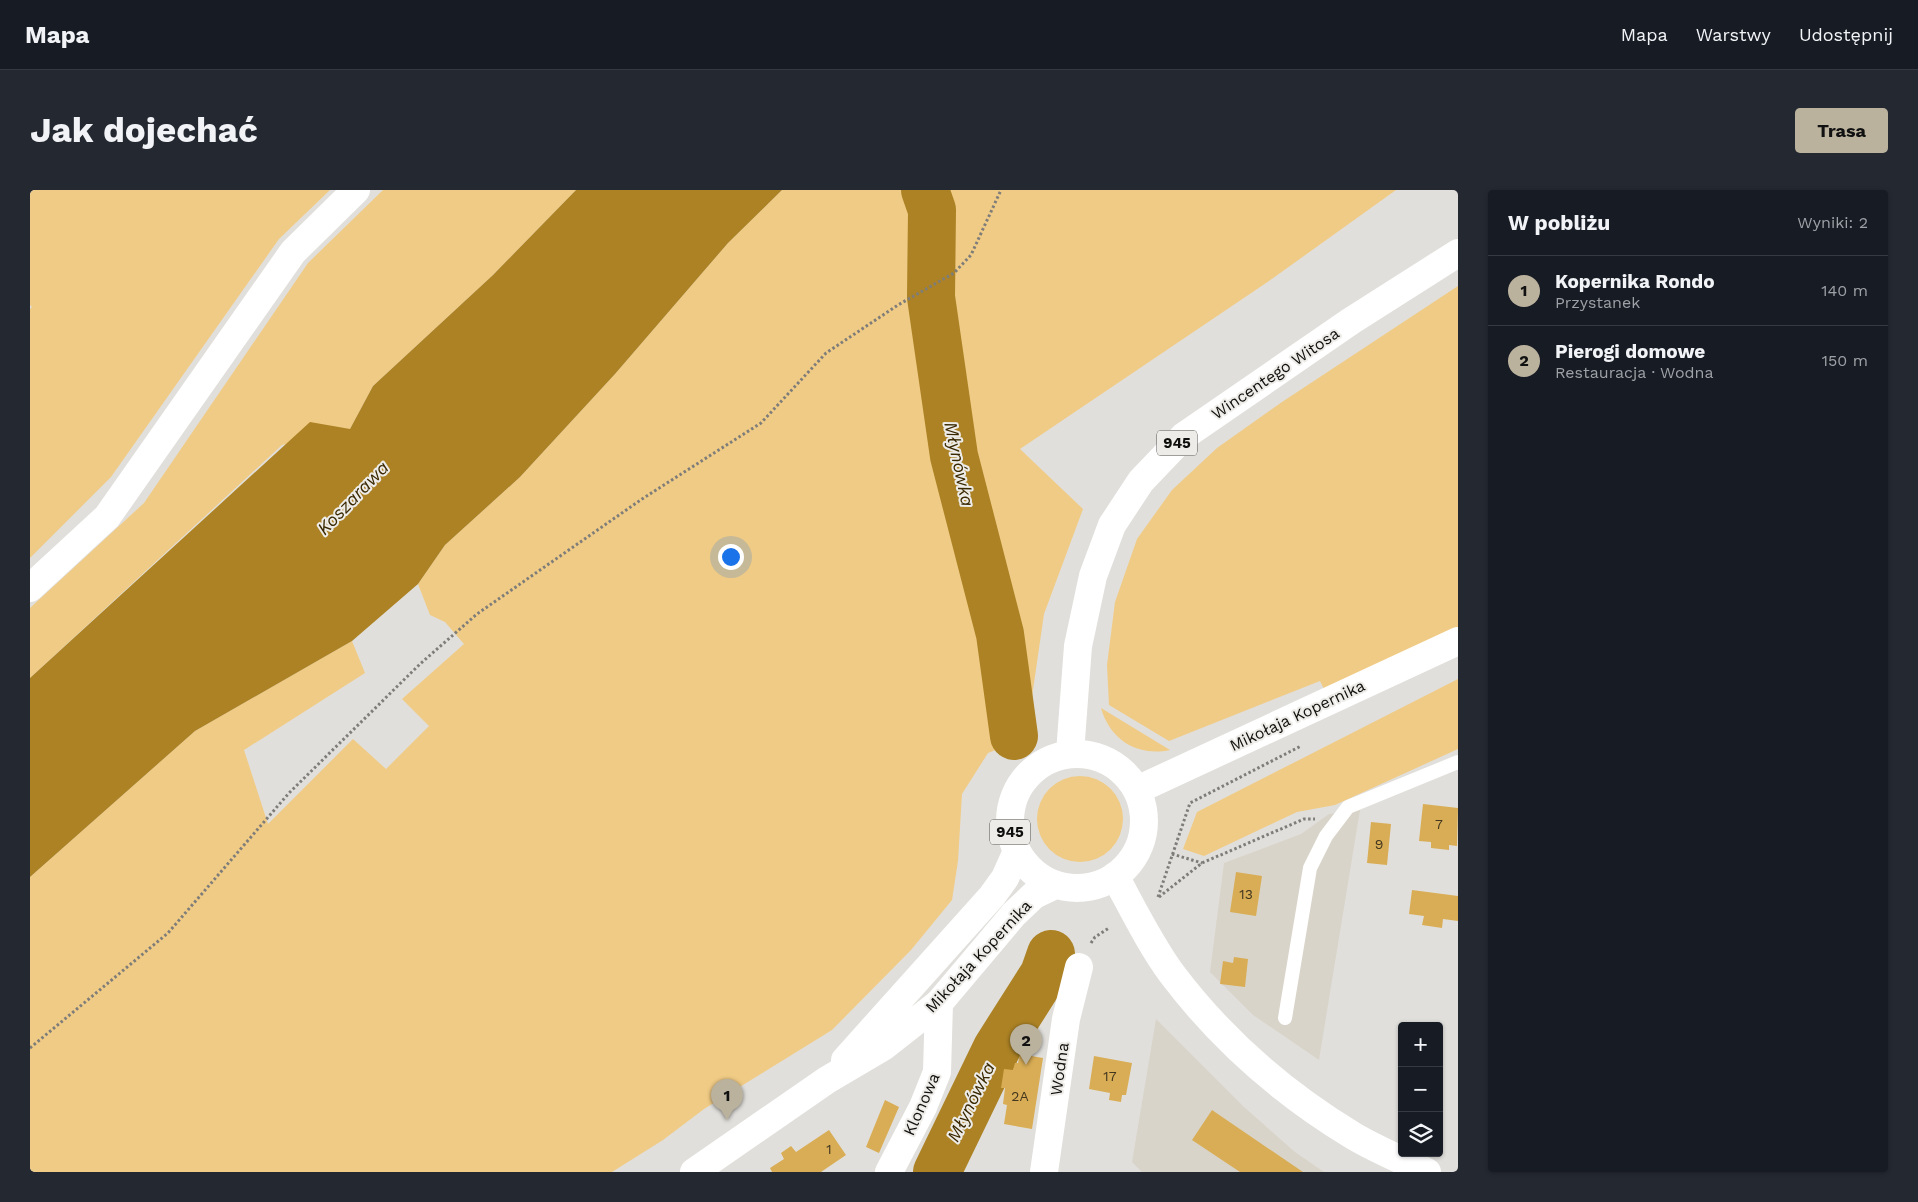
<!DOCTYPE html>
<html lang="pl">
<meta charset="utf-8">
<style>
:root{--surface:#171b24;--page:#242831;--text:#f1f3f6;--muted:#9ea1a6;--line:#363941;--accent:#bbb29e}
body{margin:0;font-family:"Work Sans",sans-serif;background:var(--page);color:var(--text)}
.controls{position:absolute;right:15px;bottom:15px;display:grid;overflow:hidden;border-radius:5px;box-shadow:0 1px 4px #0004}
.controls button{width:45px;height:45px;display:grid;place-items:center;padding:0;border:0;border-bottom:1px solid var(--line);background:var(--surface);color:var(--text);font:25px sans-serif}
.you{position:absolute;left:700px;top:366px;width:18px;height:18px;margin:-12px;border:4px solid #fff;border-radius:50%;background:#1a73e8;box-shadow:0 0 0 8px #1a73e833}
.badge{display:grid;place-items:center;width:32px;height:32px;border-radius:50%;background:var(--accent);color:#111;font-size:16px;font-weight:700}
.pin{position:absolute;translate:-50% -41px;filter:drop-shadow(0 1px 2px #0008)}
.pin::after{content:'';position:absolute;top:26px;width:18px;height:15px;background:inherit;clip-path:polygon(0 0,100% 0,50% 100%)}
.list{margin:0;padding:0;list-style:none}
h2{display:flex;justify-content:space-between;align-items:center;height:65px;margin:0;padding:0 20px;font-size:21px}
h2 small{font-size:16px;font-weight:400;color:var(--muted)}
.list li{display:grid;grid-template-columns:32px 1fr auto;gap:15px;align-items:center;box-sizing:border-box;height:70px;padding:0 20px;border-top:1px solid var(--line)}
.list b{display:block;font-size:19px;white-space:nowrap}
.list p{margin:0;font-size:16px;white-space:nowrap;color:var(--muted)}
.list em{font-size:16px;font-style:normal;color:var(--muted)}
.icon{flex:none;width:28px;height:28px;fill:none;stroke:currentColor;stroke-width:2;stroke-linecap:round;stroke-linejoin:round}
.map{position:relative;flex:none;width:1428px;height:982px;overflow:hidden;border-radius:5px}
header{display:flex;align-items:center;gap:30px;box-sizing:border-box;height:70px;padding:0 25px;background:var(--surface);border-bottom:1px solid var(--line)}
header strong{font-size:24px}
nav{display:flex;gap:28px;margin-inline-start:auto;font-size:18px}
.intro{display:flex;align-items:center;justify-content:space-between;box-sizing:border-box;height:120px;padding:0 30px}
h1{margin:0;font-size:35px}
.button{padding:12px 22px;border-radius:5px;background:var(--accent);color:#111;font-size:18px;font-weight:700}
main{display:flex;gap:30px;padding:0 30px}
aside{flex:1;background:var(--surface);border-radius:5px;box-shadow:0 1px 4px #0004}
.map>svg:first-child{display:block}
.built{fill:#d9d4c9}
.green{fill:#f0cb85}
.water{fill:#ac8224}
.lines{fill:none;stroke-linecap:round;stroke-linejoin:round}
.river{stroke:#ac8224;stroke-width:48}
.building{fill:#d9ad55}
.path{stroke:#7e7d7a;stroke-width:3;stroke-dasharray:2.5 2.5;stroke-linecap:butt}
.service{stroke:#fff;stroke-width:14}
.minor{stroke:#fff;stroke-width:28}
.tertiary{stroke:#fff;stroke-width:28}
.primary{stroke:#fff;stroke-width:28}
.labels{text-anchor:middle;stroke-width:4;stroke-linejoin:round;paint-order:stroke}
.number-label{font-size:14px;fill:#42361f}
.shield{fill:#eeece8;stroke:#52514f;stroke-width:1}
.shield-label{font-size:15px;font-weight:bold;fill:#0f0f0d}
.street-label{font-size:16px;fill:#0f0f0d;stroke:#eeece8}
.water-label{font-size:18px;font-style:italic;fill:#392800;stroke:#eeece8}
</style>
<header>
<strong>Mapa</strong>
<nav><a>Mapa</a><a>Warstwy</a><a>Udostępnij</a></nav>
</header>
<div class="intro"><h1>Jak dojechać</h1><a class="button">Trasa</a></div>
<main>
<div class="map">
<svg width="1428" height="982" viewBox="0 0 1428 982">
<rect width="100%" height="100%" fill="#e1dfdb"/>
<path class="built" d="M1330 620 1289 870 1223 825 1180 782 1194 673 1271 644 1299 624Z
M1126 829 1214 917 1265 962 1294 982H1112L1102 972Z"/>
<path class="green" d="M0 0H300L249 49 81 287 0 368V119L2 117 0 115Z
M353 0H546L463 85 343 196 320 239 252 255 0 488V418L114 313 278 73Z
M752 0H1366L1239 91 990 259 1053 319 1014 424 996 548 958 563 932 604 928 671 922 710 881 760 802 840 674 919 633 950 582 982H0V687L165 541 322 451 335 483 214 560 238 634 323 549 356 579 399 536 372 509 434 454 415 432 400 425 388 394 415 355 490 287 585 184 698 53Z
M1428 96V437L1294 499 1290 491 1139 551 1079 515 1077 475 1085 412 1107 349 1142 300 1187 258 1252 212Z
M1428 489V559L1305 615 1267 622 1174 666 1153 659 1167 622Z
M1071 518 1140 560C1108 567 1080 550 1071 518Z
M1007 629a43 43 0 1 1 86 0a43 43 0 1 1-86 0Z"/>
<path class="water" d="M546 0H752L698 53 585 184 490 287 415 355 388 394 322 451 165 541 0 687V488L280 232 320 239 343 196 463 85Z"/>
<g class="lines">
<path class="river" d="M895 0 902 20 901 107 924 266 970 444 984 546
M907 982 967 858 1014 784 1021 764"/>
</g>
<path class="building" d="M1393 614 1428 618 1427 656 1419 655V660L1401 658V652L1389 651Z
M1341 632 1361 634 1357 675 1337 673Z
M1206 682 1232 686 1226 726 1200 722Z
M1382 700 1428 706V731L1413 729 1412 738 1392 735 1394 726 1379 724Z
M1204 767 1218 769 1215 797 1190 794 1193 771 1203 773Z
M990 864 1013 868 1002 939 974 934 977 915 973 914 975 898H971L974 879 983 880 985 873H988Z
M1064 866 1102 873 1096 905H1092L1091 912 1079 910 1080 903 1059 899Z
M855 910 869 917 849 963 836 957Z
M1182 920 1273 982H1210L1162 950Z
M799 940 816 965 791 982H742L740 978 754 969 751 963 761 956 766 962Z"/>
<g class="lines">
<path class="path" d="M1142 664 1172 673
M1128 707 1160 613 1271 556
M1129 707 1172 673 1274 629H1285
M1061 753 1065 747 1079 738
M0 858 138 743 259 603 390 474 447 424 612 309 731 233 796 163 868 115 924 83 941 65 971 0"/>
<path class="service" d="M1255 828 1280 678 1296 646 1318 617 1428 572"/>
<path class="minor" d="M0 398 77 327 263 62 326 0
M859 982 893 917 907 882 909 813
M1014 982 1036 829 1049 777"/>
<path class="tertiary" d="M1107 600 1428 451
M1085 686C1103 719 1120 754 1142 784 1191 849 1253 903 1322 945 1345 959 1372 970 1397 982"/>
<path class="primary" d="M1040 563 1048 456 1063 386 1082 335 1111 291 1154 246 1321 131 1428 63
M980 631a67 67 0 1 1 134 0a67 67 0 1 1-134 0Z
M815 870 962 706 975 688 987 661
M664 982 797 890 853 857 909 813 984 724 1004 705 1025 695"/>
</g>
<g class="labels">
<g class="number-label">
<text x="1409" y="639">7</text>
<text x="1349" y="659">9</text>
<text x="1216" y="709">13</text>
<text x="1080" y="891">17</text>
<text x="990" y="911">2A</text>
<text x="799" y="964">1</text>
</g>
<g class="shield">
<rect x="1127" y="240.5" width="40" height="25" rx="4"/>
<rect x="960" y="629.5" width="40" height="25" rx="4"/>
</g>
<g class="shield-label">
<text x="1147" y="258">945</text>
<text x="980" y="647">945</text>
</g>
<g class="street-label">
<text transform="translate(1245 183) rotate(-34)" y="6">Wincentego Witosa</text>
<text transform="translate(1267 525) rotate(-25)" y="6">Mikołaja Kopernika</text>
<text transform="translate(948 766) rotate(-47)" y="6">Mikołaja Kopernika</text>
<text transform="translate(1029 879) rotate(-82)" y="6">Wodna</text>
<text transform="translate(891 914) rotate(-66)" y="6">Klonowa</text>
</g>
<g class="water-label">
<text transform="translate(929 274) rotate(78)" y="6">Młynówka</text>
<text transform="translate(323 308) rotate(-46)" y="6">Koszarawa</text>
<text transform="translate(941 912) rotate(-64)" y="6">Młynówka</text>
</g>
</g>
</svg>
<div class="controls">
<button>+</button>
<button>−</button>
<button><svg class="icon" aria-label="layers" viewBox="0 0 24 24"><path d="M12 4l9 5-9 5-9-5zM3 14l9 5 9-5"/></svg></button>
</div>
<div class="you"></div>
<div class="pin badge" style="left:697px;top:930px">1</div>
<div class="pin badge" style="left:996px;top:875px">2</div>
</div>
<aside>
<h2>W pobliżu<small>Wyniki: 2</small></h2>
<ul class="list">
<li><span class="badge">1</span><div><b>Kopernika Rondo</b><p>Przystanek</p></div><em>140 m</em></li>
<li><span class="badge">2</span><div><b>Pierogi domowe</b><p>Restauracja · Wodna</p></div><em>150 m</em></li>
</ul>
</aside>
</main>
